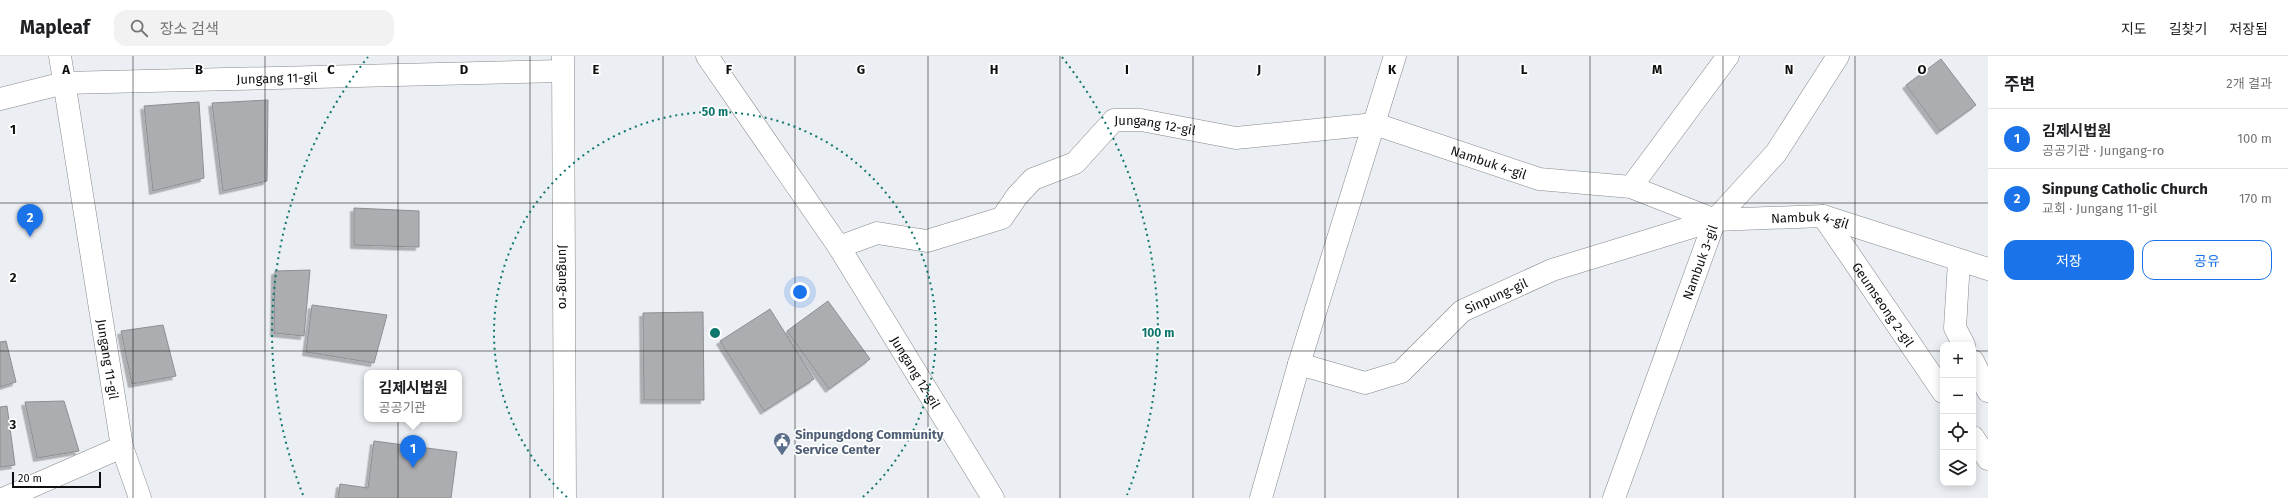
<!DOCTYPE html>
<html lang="ko">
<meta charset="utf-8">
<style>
:root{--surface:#fff;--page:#f2f2f2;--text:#202124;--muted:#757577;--line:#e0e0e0;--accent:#1a73e8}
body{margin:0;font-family:"Fira Sans","Noto Sans KR",sans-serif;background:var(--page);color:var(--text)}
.controls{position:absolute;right:12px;bottom:12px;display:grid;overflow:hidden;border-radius:8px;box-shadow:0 2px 10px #0003}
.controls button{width:36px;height:36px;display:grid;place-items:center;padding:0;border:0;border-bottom:1px solid var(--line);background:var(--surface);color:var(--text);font:20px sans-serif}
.scale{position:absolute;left:12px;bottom:10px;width:89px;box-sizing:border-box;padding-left:4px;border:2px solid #0e0f11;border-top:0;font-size:11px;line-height:14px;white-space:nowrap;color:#0e0f11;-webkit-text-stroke:3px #fff;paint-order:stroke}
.you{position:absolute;left:800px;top:236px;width:14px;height:14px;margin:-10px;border:3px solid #fff;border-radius:50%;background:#1a73e8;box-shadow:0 0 0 6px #1a73e833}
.badge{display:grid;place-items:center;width:26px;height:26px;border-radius:50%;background:var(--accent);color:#fff;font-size:13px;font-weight:700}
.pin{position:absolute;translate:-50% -33px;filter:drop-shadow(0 1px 2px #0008)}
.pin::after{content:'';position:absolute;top:21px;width:14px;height:12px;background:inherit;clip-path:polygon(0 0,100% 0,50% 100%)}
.popup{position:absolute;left:364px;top:314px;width:98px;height:52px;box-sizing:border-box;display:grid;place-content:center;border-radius:8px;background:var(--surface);filter:drop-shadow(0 1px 3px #0005);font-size:13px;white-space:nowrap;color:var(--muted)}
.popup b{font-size:15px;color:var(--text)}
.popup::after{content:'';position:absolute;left:50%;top:100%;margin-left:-8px;border:8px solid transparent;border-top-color:var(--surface)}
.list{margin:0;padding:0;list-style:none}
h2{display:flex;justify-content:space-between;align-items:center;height:52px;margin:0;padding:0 16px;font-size:17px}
h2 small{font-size:13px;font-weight:400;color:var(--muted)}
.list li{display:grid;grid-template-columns:26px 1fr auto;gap:12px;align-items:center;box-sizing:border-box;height:60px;padding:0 16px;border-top:1px solid var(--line)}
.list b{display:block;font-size:15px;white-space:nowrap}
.list p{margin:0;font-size:13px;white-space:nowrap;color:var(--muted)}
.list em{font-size:13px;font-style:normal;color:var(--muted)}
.actions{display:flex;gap:8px;padding:12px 16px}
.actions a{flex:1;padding:9px 0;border:1px solid var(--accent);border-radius:12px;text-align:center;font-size:14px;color:var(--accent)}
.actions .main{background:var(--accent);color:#fff}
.icon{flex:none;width:22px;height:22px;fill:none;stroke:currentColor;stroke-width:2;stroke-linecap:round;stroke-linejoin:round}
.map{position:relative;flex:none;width:1988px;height:442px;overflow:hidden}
header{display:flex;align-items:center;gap:24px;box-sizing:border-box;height:56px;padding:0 20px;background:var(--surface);border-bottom:1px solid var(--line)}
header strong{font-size:19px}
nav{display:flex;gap:22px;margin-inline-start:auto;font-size:14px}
.search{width:280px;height:36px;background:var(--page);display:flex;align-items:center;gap:10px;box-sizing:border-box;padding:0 14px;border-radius:12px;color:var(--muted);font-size:15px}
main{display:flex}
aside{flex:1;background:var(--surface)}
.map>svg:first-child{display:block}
.building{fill:#abadb1;stroke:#8c8e92;filter:url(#shadow)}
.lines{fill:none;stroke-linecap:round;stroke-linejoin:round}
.street-casing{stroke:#86888c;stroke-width:23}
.secondary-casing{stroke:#86888c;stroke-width:23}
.street{stroke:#fff;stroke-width:22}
.secondary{stroke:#fff;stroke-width:22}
.grid{fill:none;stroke:#0e0f11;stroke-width:1;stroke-opacity:0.55}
.ring{fill:none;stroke:#0f766e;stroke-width:2;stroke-dasharray:2 4}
.labels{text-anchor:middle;stroke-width:3.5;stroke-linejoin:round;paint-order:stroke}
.street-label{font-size:13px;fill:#0e0f11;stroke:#fff}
.service-label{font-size:13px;font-weight:bold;fill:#4e5e75;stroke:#fff;text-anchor:start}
.grid-label{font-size:13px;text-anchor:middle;font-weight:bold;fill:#0e0f11;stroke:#fff;stroke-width:3.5;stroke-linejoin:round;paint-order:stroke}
.centre{fill:#0f766e;stroke:#fff;stroke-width:2}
.ring-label{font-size:12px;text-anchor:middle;font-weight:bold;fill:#0f766e;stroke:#fff;stroke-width:3.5;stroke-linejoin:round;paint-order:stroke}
</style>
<header>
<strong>Mapleaf</strong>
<div class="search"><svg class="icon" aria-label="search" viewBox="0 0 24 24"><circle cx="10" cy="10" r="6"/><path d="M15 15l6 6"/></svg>장소 검색</div>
<nav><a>지도</a><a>길찾기</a><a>저장됨</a></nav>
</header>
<main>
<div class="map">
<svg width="1988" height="442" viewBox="0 0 1988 442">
<defs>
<filter id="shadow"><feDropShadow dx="-3.5" dy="3.5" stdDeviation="0" flood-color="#0004"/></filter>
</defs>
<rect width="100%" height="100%" fill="#ebeef2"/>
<path class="building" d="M1941 3 1976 49 1940 75 1906 29Z
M268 44 267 125 223 135 212 47Z
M199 46 204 122 153 135 144 50Z
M354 152 419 155V191L354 189Z
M310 214 304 280 274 277 275 215Z
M828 245 870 303 829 333 787 275Z
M312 249 387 259 374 307 306 296Z
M770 253 814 323 764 355 720 285Z
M703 256 704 344H644L643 257Z
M163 269 176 320 132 328 121 275Z
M6 285 16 326 0 331V286Z
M64 345 79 395 37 402 25 346Z
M7 350 15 409 0 411V351Z
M374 385 457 396 451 442H338L340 428 368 432Z"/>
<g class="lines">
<defs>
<g id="street">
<path id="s1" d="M60 0 122 391 140 442"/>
<path id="s2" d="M707 0 839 191 993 442"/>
<path id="s3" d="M0 43 64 27 562 15"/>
<path d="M1631 131 1728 0"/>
<path id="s4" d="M1823 160 1943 336"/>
<path id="s5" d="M839 191 877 177 927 185 1002 162 1017 140 1033 123 1075 107 1114 64H1141L1236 82 1375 68 1539 123 1631 131 1715 164 1823 160 1988 213"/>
<path d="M1959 205 1955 272 1964 289"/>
<path d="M1973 305 1988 335"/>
<path id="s6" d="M1299 308 1365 327 1401 316 1462 255 1552 214 1715 164"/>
<path d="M1973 381 1988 403"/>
<path d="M5 442 122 391"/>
<path d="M1261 442 1299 308 1395 0"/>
<path id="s7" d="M1614 442 1715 164 1776 97 1838 0"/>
</g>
<g id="secondary">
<path id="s8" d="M563 0 565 442"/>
</g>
</defs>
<use href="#street" class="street-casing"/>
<use href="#secondary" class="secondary-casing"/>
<use href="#street" class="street"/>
<use href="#secondary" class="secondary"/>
</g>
<path class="grid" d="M133 0V442M265 0V442M398 0V442M530 0V442M663 0V442M795 0V442M928 0V442M1060 0V442M1193 0V442M1325 0V442M1458 0V442M1590 0V442M1723 0V442M1855 0V442M0 147H1988M0 295H1943M1973 295H1988"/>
<g class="ring">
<path d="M567 441A221 221 0 1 1 863 441"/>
<path d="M303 439A443 443 0 0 1 368 1M1062 1A443 443 0 0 1 1127 439"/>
</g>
<defs>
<symbol id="civic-pin" viewBox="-11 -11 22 30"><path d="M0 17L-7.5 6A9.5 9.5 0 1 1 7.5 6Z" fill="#5c6f8a" stroke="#fff"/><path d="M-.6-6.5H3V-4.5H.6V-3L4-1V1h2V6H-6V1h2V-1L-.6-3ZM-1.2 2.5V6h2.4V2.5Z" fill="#fff"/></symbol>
</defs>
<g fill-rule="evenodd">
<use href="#civic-pin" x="772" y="375" width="20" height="27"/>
</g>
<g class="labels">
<g class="street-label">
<text dy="5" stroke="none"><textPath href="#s3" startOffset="279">Jungang 11-gil</textPath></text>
<text dy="5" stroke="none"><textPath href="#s5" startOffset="364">Jungang 12-gil</textPath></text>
<text dy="5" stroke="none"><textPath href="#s5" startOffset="706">Nambuk 4-gil</textPath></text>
<text dy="5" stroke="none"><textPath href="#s5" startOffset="1037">Nambuk 4-gil</textPath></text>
<text dy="5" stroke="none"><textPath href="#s7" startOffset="251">Nambuk 3-gil</textPath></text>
<text dy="5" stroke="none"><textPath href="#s8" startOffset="221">Jungang-ro</textPath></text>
<text dy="5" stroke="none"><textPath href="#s6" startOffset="230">Sinpung-gil</textPath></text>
<text dy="5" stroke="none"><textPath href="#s4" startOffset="107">Geumseong 2-gil</textPath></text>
<text dy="5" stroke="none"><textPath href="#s1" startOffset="307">Jungang 11-gil</textPath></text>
<text dy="5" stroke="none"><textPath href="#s2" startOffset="379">Jungang 12-gil</textPath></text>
</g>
<g class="service-label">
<text x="795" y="383">Sinpungdong Community<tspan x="795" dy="15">Service Center</tspan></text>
</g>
</g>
<g class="grid-label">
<text x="66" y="18">A</text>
<text x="199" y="18">B</text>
<text x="331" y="18">C</text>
<text x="464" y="18">D</text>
<text x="596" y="18">E</text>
<text x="729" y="18">F</text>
<text x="861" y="18">G</text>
<text x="994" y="18">H</text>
<text x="1127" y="18">I</text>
<text x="1259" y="18">J</text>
<text x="1392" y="18">K</text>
<text x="1524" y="18">L</text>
<text x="1657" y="18">M</text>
<text x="1789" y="18">N</text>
<text x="1922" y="18">O</text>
<text x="13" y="78">1</text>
<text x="13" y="226">2</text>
<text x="13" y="373">3</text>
</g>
<circle cx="715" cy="277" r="6" class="centre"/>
<g class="ring-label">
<text x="715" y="60">50 m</text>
<text x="1158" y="281">100 m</text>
</g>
</svg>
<div class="controls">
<button>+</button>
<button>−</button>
<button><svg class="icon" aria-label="locate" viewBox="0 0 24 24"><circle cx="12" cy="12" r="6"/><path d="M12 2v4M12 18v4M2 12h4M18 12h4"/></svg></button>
<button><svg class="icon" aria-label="layers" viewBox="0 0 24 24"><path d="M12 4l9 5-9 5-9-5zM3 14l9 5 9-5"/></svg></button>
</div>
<div class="scale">20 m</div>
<div class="you"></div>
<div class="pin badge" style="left:413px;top:412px">1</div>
<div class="popup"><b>김제시법원</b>공공기관</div>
<div class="pin badge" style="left:30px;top:181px">2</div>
</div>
<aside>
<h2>주변<small>2개 결과</small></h2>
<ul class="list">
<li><span class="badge">1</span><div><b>김제시법원</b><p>공공기관 · Jungang-ro</p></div><em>100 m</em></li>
<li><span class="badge">2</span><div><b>Sinpung Catholic Church</b><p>교회 · Jungang 11-gil</p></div><em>170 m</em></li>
</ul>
<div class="actions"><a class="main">저장</a><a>공유</a></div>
</aside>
</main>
